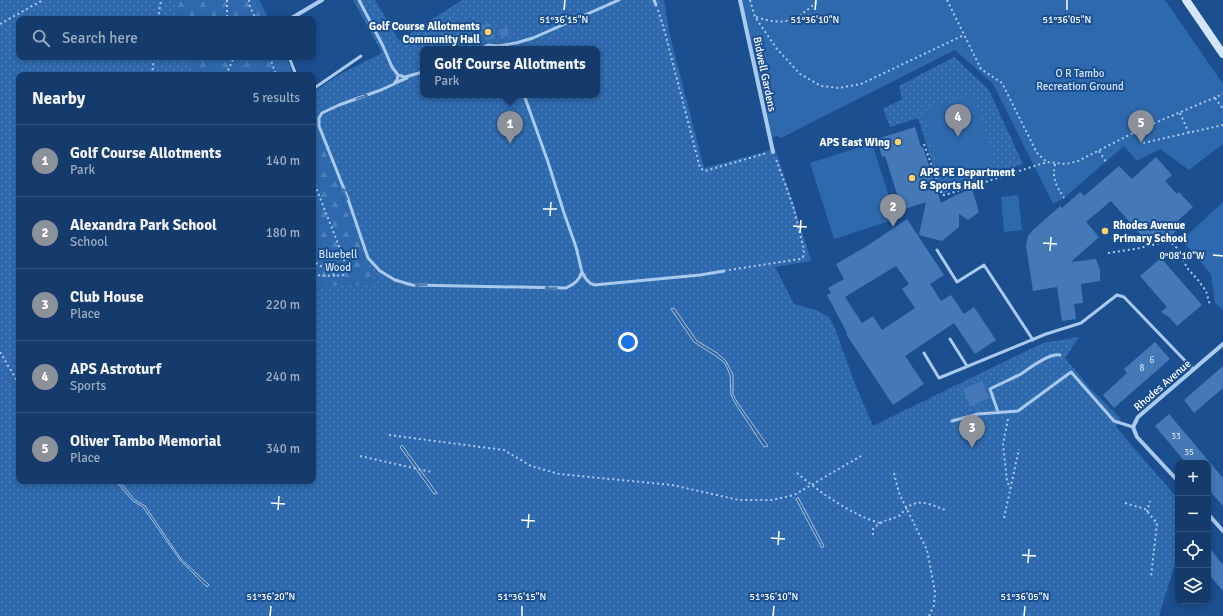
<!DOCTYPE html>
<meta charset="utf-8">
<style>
:root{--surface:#143b6b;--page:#1d4271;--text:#f1f3f6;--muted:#9dadc1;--line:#33557e;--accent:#8c9099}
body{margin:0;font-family:Signika,sans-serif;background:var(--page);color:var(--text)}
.controls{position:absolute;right:12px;bottom:12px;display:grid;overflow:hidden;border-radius:8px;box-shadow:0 2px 6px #0003}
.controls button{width:36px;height:36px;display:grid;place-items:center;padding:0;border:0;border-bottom:1px solid var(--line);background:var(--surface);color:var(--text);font:20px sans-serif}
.you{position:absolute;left:628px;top:342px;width:14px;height:14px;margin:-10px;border:3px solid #fff;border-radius:50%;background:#1a73e8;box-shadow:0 0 0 6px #1a73e833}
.badge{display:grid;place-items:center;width:26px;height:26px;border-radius:50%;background:var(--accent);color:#fff;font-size:13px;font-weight:700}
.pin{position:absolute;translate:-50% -33px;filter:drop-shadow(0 1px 2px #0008)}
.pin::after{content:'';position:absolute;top:21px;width:14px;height:12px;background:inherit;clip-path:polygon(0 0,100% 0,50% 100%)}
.popup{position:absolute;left:420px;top:46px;width:180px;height:52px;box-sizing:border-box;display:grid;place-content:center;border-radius:8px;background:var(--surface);filter:drop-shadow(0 1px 3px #0005);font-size:13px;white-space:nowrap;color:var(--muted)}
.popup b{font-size:15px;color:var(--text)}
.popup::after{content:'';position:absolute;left:50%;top:100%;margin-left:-8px;border:8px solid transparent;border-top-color:var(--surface)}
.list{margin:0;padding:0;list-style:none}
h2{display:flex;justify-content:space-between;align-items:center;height:52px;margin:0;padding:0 16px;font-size:17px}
h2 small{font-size:13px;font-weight:400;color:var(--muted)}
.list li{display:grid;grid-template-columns:26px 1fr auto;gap:12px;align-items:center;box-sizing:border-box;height:72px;padding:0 16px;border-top:1px solid var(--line)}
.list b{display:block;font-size:15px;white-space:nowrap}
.list p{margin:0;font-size:13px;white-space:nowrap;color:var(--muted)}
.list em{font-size:13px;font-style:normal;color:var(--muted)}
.icon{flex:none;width:22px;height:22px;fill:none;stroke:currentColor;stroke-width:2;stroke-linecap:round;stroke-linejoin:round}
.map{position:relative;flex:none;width:1223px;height:616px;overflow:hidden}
.search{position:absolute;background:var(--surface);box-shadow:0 2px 6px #0003;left:16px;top:16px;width:300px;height:44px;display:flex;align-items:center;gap:10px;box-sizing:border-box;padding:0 14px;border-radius:8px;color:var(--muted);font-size:15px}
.panel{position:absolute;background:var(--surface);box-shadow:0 2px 6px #0003;left:16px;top:72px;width:300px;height:412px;border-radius:8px}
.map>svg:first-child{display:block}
.grass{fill:url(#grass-dots);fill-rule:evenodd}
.forest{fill:url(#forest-firs)}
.park{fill:#2e69ad}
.water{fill:url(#water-waves);stroke:#9cc4f0}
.building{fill:#4478b7;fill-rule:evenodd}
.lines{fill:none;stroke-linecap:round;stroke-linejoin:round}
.path{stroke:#a9c9ee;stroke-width:2;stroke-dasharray:2 3;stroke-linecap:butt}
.lane{stroke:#a9c9ee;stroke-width:3}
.street{stroke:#a9c9ee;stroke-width:4}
.secondary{stroke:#d6e6fa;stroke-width:8}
.oneway{stroke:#4674ac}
.ticks{fill:none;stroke:#fff;stroke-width:1.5}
.poi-dot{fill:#ffd166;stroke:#1b4f8f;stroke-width:1.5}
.labels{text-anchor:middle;stroke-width:4;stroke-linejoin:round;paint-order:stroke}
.number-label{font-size:9px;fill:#d0dded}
.poi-label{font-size:11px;font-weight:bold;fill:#fff;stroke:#1b4f8f;text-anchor:end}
.park-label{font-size:11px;fill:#cfe3fa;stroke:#1b4f8f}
.street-label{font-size:11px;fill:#fff;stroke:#1b4f8f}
.ticks-label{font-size:10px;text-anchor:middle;fill:#fff;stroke:#1b4f8f;stroke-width:4;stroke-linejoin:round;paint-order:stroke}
</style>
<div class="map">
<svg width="1223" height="616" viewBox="0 0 1223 616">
<defs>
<pattern id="grass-dots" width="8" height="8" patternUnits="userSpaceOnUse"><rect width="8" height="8" fill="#2e69ad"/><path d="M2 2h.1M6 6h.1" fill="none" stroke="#4d80b9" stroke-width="1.8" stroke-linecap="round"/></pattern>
<pattern id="forest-firs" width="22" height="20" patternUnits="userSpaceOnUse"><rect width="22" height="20" fill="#2e69ad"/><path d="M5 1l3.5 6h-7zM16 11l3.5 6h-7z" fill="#4d80b9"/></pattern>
<pattern id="water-waves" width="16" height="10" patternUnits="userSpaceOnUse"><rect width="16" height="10" fill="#3c6290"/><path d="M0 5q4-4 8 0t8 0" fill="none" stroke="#597aa1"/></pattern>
</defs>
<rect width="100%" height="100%" fill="#1b4f8f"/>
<path class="grass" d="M0 0H175L180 19H19V57H190L194 75H19V481H313V286L373 284 340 190 313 122V92L342 73 382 53 353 0H375L399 41 462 0H664L669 32 704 168 775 149 794 205 811 261 775 267 794 304 816 310 829 317 834 326 855 384 873 426 991 368 1043 343 1079 337 1065 358 1090 388 1121 419 1116 427 1178 499V554L1159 616H0ZM423 49H597V95H423Z
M954 57 989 90 1023 164 942 194 918 118 890 127 883 109 902 99 899 86Z"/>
<path class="forest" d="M175 0H259L269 19H180Z
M190 57H286L293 75H194Z
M313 122 340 190 374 284 313 286Z"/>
<path class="park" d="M740 0H1165L1223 84V144L1189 170 1160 149 1137 161 1124 146 1064 198 1053 204 993 84 955 50 781 138 777 136 770 138Z
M973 95 994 162 943 179 922 111Z
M872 143 896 219 834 239 810 163Z
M1018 195 1022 230 1004 232 1001 197Z
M1223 202V310L1215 303 1211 274 1182 240Z"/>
<path class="water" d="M674 308 697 341 717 353 726 361 733 375V394L737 402 768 446 764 447 735 403 731 395 730 375 725 363 716 356 694 342 671 309Z
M402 445 437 493 434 494 400 447Z
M116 481H119L135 500 145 506 181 559 209 585 207 587 180 560 143 507 133 501Z
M798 497 824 546 822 548 796 499Z"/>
<path class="building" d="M489 23 495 38 487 41 481 26Z
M507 27 509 35 501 38 498 30Z
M915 127 921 147H923L941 203 956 195 972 189 979 212 968 220 959 214V227L942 241 919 235 926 202 902 210 885 156 882 157 877 139Z
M1156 157 1172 175 1165 181 1177 194 1179 192 1193 207 1172 226 1176 231 1167 239 1161 232 1148 243 1111 201 1086 222 1099 237 1071 262 1096 259 1100 270V281L1081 284 1083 303 1074 304 1076 319 1062 321 1057 287 1033 291 1026 245 1028 236 1033 230 1060 206 1062 208 1080 192 1084 196 1119 166 1132 179Z
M907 219 944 275 930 284 941 301 951 295 964 314 974 307 996 340 975 354 954 323 905 356 924 384 893 405 846 334 847 333 827 295 831 293 828 288 844 279 836 264 867 246ZM896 266 909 284 902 289 915 308 882 330 873 316 862 323 845 297Z
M1161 258 1202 305 1177 326 1169 317 1161 312 1167 307 1140 276Z
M1155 342 1170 359 1114 408 1103 395 1127 373 1124 369Z
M1223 366V388L1194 413 1184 400Z
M982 381 989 398 970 407 963 389Z
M1169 414 1223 478V506L1208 489V463H1186L1155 426Z
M1208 546 1223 565V591L1208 573Z"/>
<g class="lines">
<path class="path" d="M227 0V19
M249 0 250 7 256 19
M750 0 755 17 777 49 800 74 821 86 839 88 861 84 964 35
M947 0 981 69 1002 83 1037 153 1047 162
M658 10 664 29 700 168 705 171 767 153
M756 17C787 27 796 20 819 0
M158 19 161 0
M0 24 43 0
M270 57 276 75
M152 75 154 57
M226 75 234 57
M1215 98 1223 109
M1180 113 1189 133
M1143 129 1141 140 1143 143 1223 125
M924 144 942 195H945L1047 162 1066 164 1078 161 1143 128 1223 94
M1099 151 1106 162
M1055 164C1052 179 1056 185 1064 198
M313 180 344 259 343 275 336 276 313 261
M1108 253 1135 249 1165 242 1173 244 1178 249 1187 268 1198 280 1206 291 1210 305
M729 270 800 259 803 257 804 250 793 206 776 159
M313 275 336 276
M0 352 19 384
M1008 419 1003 444 1007 481 1010 488
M389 435 504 450 531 466 559 474 672 485 739 500H772L794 495 861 456
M360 456 431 472
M797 473C818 491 853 516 880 523
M894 473 899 493 927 550 935 592 934 605 929 616
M1125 503 1145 509 1157 523 1151 577
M1147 512 1150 501
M1004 518 1019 449
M873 535V529C883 519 888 521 899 516 903 513 906 507 911 505 922 499 934 506 945 510"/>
<path class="lane" d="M359 0 383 46 392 67 398 75 405 77 423 72
M654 0 656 5
M480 49 488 45 498 46 516 43 533 38 619 0
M289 57 296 75
M398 75 397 80 394 84 381 90 339 105 322 113 319 118V126L348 199 368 258 380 271 395 280 412 285 566 288C574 284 579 281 582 272
M395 83 407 78
M313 89 361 56
M524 95 548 162 564 213 576 247 582 272 586 279 590 283 594 285 700 275 724 271
M937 250 957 282 984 265 1033 340
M950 339 967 366
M924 353 939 378 1046 334 1081 323 1117 295 1124 297 1193 369
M998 412 990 389C1000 384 1011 379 1021 374 1030 368 1049 353 1060 355
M952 421 978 414 1018 411 1071 372 1114 421 1133 427"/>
<path class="street" d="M740 0 773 152
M290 19 322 0
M1178 481 1137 437 1133 427 1138 417 1223 344
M1208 514 1223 531"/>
<path class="secondary" d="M1186 0 1223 54"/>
</g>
<defs><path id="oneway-shaft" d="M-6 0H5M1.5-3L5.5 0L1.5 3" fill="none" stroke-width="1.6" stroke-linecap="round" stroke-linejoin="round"/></defs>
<g class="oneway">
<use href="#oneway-shaft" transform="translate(362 97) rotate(-19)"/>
<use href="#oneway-shaft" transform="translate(345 194) rotate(-112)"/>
<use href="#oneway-shaft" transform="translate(421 285) rotate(-179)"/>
<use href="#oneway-shaft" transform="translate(551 288) rotate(-179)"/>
</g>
<path class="ticks" d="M564 10 565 0M815 10 816 0M1067 10V0M543 209H557M550 216 551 202M793 226 807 227M800 233 801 220M1043 243 1057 244M1050 251 1051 237M1213 255 1223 256M271 503 285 504M278 510 279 496M521 520 535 521M528 528 529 514M771 538 785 539M778 545 779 531M1022 555 1036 556M1028 563 1029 549M270 616 271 606M522 616V606M773 616 774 606M1024 616 1025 606"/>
<g class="poi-dot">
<circle cx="488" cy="32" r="4"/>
<circle cx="898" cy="142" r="4"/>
<circle cx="912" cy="178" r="4"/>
<circle cx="1105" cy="231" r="4"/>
</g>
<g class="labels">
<g class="number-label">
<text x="1152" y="363">6</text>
<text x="1142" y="371">8</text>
<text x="1176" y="439">33</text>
<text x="1189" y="455">35</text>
</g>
<g class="poi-label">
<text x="480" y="30">Golf Course Allotments<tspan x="480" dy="13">Community Hall</tspan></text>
<text x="890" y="146">APS East Wing</text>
<text x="920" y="176" text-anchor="start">APS PE Department<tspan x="920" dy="13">&amp; Sports Hall</tspan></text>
<text x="1113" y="229" text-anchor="start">Rhodes Avenue<tspan x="1113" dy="13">Primary School</tspan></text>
</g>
<g class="park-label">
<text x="1080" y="77">O R Tambo<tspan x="1080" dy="13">Recreation Ground</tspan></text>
<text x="338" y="258">Bluebell<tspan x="338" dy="13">Wood</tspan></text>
</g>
<g class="street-label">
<text transform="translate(765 74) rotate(78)" y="4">Bidwell Gardens</text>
<text transform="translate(1162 385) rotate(-41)" y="4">Rhodes Avenue</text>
</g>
</g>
<g class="ticks-label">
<text x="564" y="23">51°36'15"N</text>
<text x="815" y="23">51°36'10"N</text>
<text x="1067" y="23">51°36'05"N</text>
<text x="1182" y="259">0°08'10"W</text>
<text x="271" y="600">51°36'20"N</text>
<text x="522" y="600">51°36'15"N</text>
<text x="774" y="600">51°36'10"N</text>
<text x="1025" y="600">51°36'05"N</text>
</g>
</svg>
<div class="controls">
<button>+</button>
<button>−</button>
<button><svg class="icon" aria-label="locate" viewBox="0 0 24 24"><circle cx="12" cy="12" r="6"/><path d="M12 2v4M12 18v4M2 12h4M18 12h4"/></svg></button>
<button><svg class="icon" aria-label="layers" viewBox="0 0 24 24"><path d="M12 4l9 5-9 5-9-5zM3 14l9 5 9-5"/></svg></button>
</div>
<div class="you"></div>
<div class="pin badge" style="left:510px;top:144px">1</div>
<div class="popup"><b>Golf Course Allotments</b>Park</div>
<div class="pin badge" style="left:893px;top:227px">2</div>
<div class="pin badge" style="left:972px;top:448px">3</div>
<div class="pin badge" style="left:958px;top:137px">4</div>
<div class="pin badge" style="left:1141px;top:143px">5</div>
<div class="search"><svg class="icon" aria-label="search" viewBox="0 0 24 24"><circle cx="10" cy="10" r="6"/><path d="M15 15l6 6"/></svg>Search here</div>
<section class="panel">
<h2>Nearby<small>5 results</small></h2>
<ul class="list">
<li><span class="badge">1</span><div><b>Golf Course Allotments</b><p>Park</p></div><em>140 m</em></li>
<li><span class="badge">2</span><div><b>Alexandra Park School</b><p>School</p></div><em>180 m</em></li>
<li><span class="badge">3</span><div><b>Club House</b><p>Place</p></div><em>220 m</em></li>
<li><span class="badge">4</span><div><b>APS Astroturf</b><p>Sports</p></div><em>240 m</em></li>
<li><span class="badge">5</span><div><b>Oliver Tambo Memorial</b><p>Place</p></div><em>340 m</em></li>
</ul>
</section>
</div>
